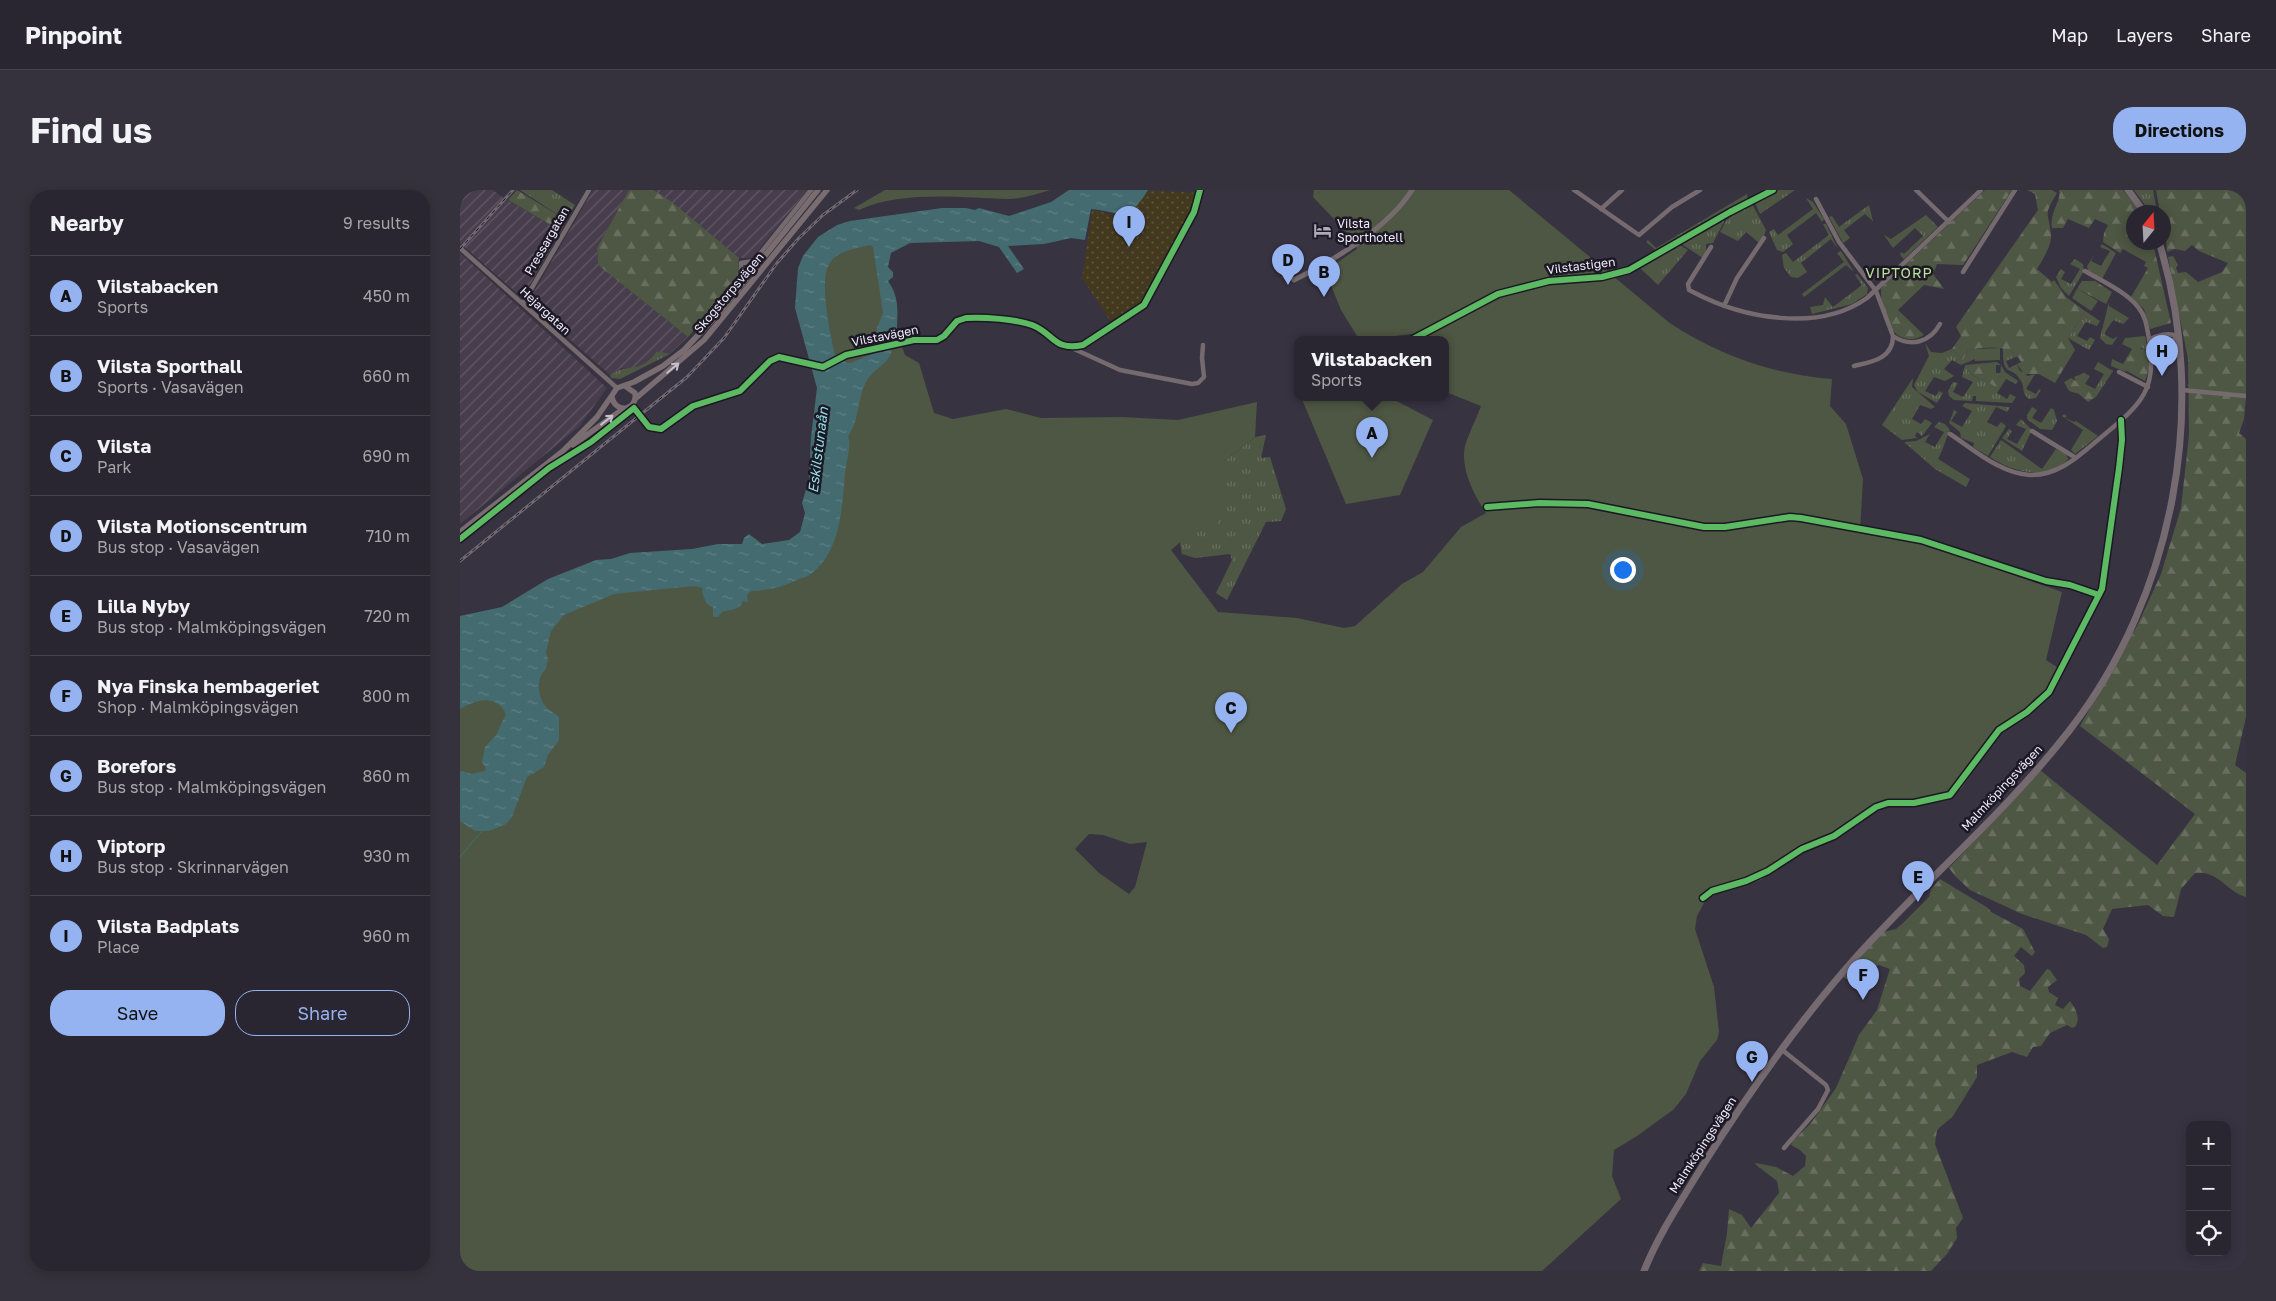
<!DOCTYPE html>
<meta charset="utf-8">
<style>
:root{--surface:#2a2631;--page:#36323d;--text:#f1f3f6;--muted:#a5a5ab;--line:#46434d;--accent:#95b2f1}
body{margin:0;font-family:"Golos Text",sans-serif;background:var(--page);color:var(--text)}
.controls{position:absolute;right:15px;bottom:15px;display:grid;overflow:hidden;border-radius:10px;box-shadow:0 2px 12px #0003}
.controls button{width:45px;height:45px;display:grid;place-items:center;padding:0;border:0;border-bottom:1px solid var(--line);background:var(--surface);color:var(--text);font:25px sans-serif}
.compass{position:absolute;left:1666px;top:15px;width:45px;height:45px;border-radius:50%;background:var(--surface);box-shadow:0 2px 12px #0003;rotate:18deg}
.you{position:absolute;left:1162px;top:379px;width:18px;height:18px;margin:-12px;border:4px solid #fff;border-radius:50%;background:#1a73e8;box-shadow:0 0 0 8px #1a73e833}
.badge{display:grid;place-items:center;width:32px;height:32px;border-radius:50%;background:var(--accent);color:#111;font-size:16px;font-weight:700}
.pin{position:absolute;translate:-50% -41px;filter:drop-shadow(0 1px 2px #0008)}
.pin::after{content:'';position:absolute;top:26px;width:18px;height:15px;background:inherit;clip-path:polygon(0 0,100% 0,50% 100%)}
.popup{position:absolute;left:834px;top:146px;width:155px;height:65px;box-sizing:border-box;display:grid;place-content:center;border-radius:10px;background:var(--surface);filter:drop-shadow(0 1px 4px #0005);font-size:16px;white-space:nowrap;color:var(--muted)}
.popup b{font-size:19px;color:var(--text)}
.popup::after{content:'';position:absolute;left:50%;top:100%;margin-left:-10px;border:10px solid transparent;border-top-color:var(--surface)}
.list{margin:0;padding:0;list-style:none}
h2{display:flex;justify-content:space-between;align-items:center;height:65px;margin:0;padding:0 20px;font-size:21px}
h2 small{font-size:16px;font-weight:400;color:var(--muted)}
.list li{display:grid;grid-template-columns:32px 1fr auto;gap:15px;align-items:center;box-sizing:border-box;height:80px;padding:0 20px;border-top:1px solid var(--line)}
.list b{display:block;font-size:19px;white-space:nowrap}
.list p{margin:0;font-size:16px;white-space:nowrap;color:var(--muted)}
.list em{font-size:16px;font-style:normal;color:var(--muted)}
.actions{display:flex;gap:10px;padding:15px 20px}
.actions a{flex:1;padding:11px 0;border:1px solid var(--accent);border-radius:20px;text-align:center;font-size:18px;color:var(--accent)}
.actions .main{background:var(--accent);color:#111}
.icon{flex:none;width:28px;height:28px;fill:none;stroke:currentColor;stroke-width:2;stroke-linecap:round;stroke-linejoin:round}
.map{position:relative;flex:none;width:1786px;height:1081px;overflow:hidden;border-radius:20px}
header{display:flex;align-items:center;gap:30px;box-sizing:border-box;height:70px;padding:0 25px;background:var(--surface);border-bottom:1px solid var(--line)}
header strong{font-size:24px}
nav{display:flex;gap:28px;margin-inline-start:auto;font-size:18px}
.intro{display:flex;align-items:center;justify-content:space-between;box-sizing:border-box;height:120px;padding:0 30px}
h1{margin:0;font-size:35px}
.button{padding:12px 22px;border-radius:20px;background:var(--accent);color:#111;font-size:18px;font-weight:700}
main{display:flex;gap:30px;padding:0 30px}
aside{flex:1;background:var(--surface);border-radius:20px;box-shadow:0 2px 12px #0003}
.map>svg:first-child{display:block}
.industrial{fill:url(#industrial-furrows)}
.grass{fill:url(#grass-tufts)}
.forest{fill:url(#forest-firs)}
.sand{fill:url(#sand-dots)}
.green{fill:#4e5743;fill-rule:evenodd}
.water{fill:url(#water-ripples);fill-rule:evenodd}
.lines{fill:none;stroke-linecap:round;stroke-linejoin:round}
.stream{stroke:#436b70;stroke-width:1}
.minor{stroke:#756a6e;stroke-width:4.5}
.tertiary{stroke:#756a6e;stroke-width:5}
.secondary{stroke:#796d71;stroke-width:5.5}
.primary{stroke:#766a71;stroke-width:7}
.rail-casing{stroke:#716971;stroke-width:3}
.rail{stroke:#1c1824;stroke-width:1;stroke-dasharray:4;stroke-linecap:butt}
.cycleway-casing{stroke:#1c1824;stroke-width:9}
.cycleway{stroke:#5cba63;stroke-width:6}
.oneway{stroke:#c7c0cc}
.labels{text-anchor:middle;stroke-width:5;stroke-linejoin:round;paint-order:stroke}
.poi-label{font-size:12px;fill:#f1ecfd;stroke:#1c1824;text-anchor:start}
.street-label{font-size:12px;fill:#f1ecfd;stroke:#1c1824}
.neighbourhood-label{font-size:14px;letter-spacing:1px;fill:#bce29d;stroke:#1c1824}
.water-label{font-size:14px;font-style:italic;fill:#8fdfe8;stroke:#1c1824}
</style>
<header>
<strong>Pinpoint</strong>
<nav><a>Map</a><a>Layers</a><a>Share</a></nav>
</header>
<div class="intro"><h1>Find us</h1><a class="button">Directions</a></div>
<main>
<aside>
<h2>Nearby<small>9 results</small></h2>
<ul class="list">
<li><span class="badge">A</span><div><b>Vilstabacken</b><p>Sports</p></div><em>450 m</em></li>
<li><span class="badge">B</span><div><b>Vilsta Sporthall</b><p>Sports · Vasavägen</p></div><em>660 m</em></li>
<li><span class="badge">C</span><div><b>Vilsta</b><p>Park</p></div><em>690 m</em></li>
<li><span class="badge">D</span><div><b>Vilsta Motionscentrum</b><p>Bus stop · Vasavägen</p></div><em>710 m</em></li>
<li><span class="badge">E</span><div><b>Lilla Nyby</b><p>Bus stop · Malmköpingsvägen</p></div><em>720 m</em></li>
<li><span class="badge">F</span><div><b>Nya Finska hembageriet</b><p>Shop · Malmköpingsvägen</p></div><em>800 m</em></li>
<li><span class="badge">G</span><div><b>Borefors</b><p>Bus stop · Malmköpingsvägen</p></div><em>860 m</em></li>
<li><span class="badge">H</span><div><b>Viptorp</b><p>Bus stop · Skrinnarvägen</p></div><em>930 m</em></li>
<li><span class="badge">I</span><div><b>Vilsta Badplats</b><p>Place</p></div><em>960 m</em></li>
</ul>
<div class="actions"><a class="main">Save</a><a>Share</a></div>
</aside>
<div class="map">
<svg width="1786" height="1081" viewBox="0 0 1786 1081">
<defs>
<pattern id="industrial-furrows" width="10" height="10" patternUnits="userSpaceOnUse" patternTransform="scale(1.25)"><rect width="10" height="10" fill="#473d4c"/><path d="M-1 1l2-2M0 10L10 0M9 11l2-2" fill="none" stroke="#625967"/></pattern>
<pattern id="grass-tufts" width="24" height="20" patternUnits="userSpaceOnUse" patternTransform="scale(1.25)"><rect width="24" height="20" fill="#4e5743"/><path d="M3 7l-1-3M5 7V3M7 7l1-3M15 17l-1-3M17 17v-4M19 17l1-3" fill="none" stroke="#686f5f"/></pattern>
<pattern id="forest-firs" width="22" height="20" patternUnits="userSpaceOnUse" patternTransform="scale(1.25)"><rect width="22" height="20" fill="#4e5743"/><path d="M5 1l3.5 6h-7zM16 11l3.5 6h-7z" fill="#686f5f"/></pattern>
<pattern id="sand-dots" width="8" height="8" patternUnits="userSpaceOnUse" patternTransform="scale(1.25)"><rect width="8" height="8" fill="#42391f"/><path d="M2 2h.1M6 6h.1" fill="none" stroke="#5e5640" stroke-width="1.8" stroke-linecap="round"/></pattern>
<pattern id="water-ripples" width="26" height="14" patternUnits="userSpaceOnUse" patternTransform="scale(1.25)"><rect width="26" height="14" fill="#436b70"/><path d="M2 4q2-2 4 0t4 0M15 11q2-2 4 0t4 0" fill="none" stroke="#5f8085"/></pattern>
</defs>
<rect width="100%" height="100%" fill="#383341"/>
<path class="industrial" d="M0 0H33L42 7 101 41 64 105H59L0 53Z
M133 0H169L137 58 138 75 228 147 210 164 197 161 182 176 174 179 161 178 150 185 68 112Z
M193 0H348L292 68H279Z
M0 63 147 198 119 237 0 334Z"/>
<path class="grass" d="M60 0H92L115 15 106 30Z
M1315 0H1335L1300 24 1294 11Z
M1674 0H1693L1697 22H1690Z
M1287 4 1288 11 1197 61 1186 52 1188 50 1196 58Z
M1346 8 1353 12 1364 29 1362 32 1356 23 1327 45 1333 54 1323 62 1317 60 1309 42 1314 39 1318 45 1353 19Z
M1291 12 1306 40 1303 48 1298 52 1286 42 1278 51 1260 42 1271 22Z
M1409 15 1413 31 1405 24 1384 40 1390 48 1383 53 1369 27 1372 26 1379 37Z
M1268 24 1253 53 1246 54V63L1243 68 1220 53Z
M1466 25 1478 37 1444 69 1440 65 1441 62 1444 64 1463 46 1455 38 1433 58 1424 45 1431 49Z
M1363 34H1366L1378 59 1371 49 1341 73 1347 82 1338 88 1331 87 1324 78 1322 65 1326 63 1333 72 1369 45Z
M1218 54 1228 60 1198 95 1178 76Z
M1642 54 1656 63 1642 89 1628 80 1627 76 1635 64 1631 71 1641 76 1650 61 1640 57Z
M1381 61 1394 82 1386 75 1344 107 1342 104 1384 72 1377 63Z
M1615 69 1623 74 1624 81 1609 106 1601 98 1596 87 1601 79 1605 82 1601 89 1611 94 1620 79 1610 74Z
M1397 84 1408 98 1407 104 1392 114 1352 124 1350 117 1363 115 1365 107 1373 117 1402 95 1395 85Z
M1649 112V116L1669 128 1663 134 1653 130 1644 144 1653 149 1658 146 1652 155 1646 154 1640 148Z
M1625 121 1640 131 1637 136 1626 132 1617 146 1627 151 1630 147 1635 150 1629 160 1608 148Z
M1685 146 1688 160 1681 158C1672 162 1664 172 1666 182L1651 176 1652 169 1663 174 1672 159 1662 154 1665 148Z
M1465 153 1471 162 1482 163 1492 159 1503 170 1508 160 1515 159V169L1501 175 1492 170 1484 179 1494 186 1485 191 1474 187 1465 201 1476 206 1479 201 1483 203 1477 213 1458 202 1454 195 1469 166Z
M1543 157 1558 166 1546 171 1549 178 1557 174 1559 180 1568 186 1575 184 1566 199 1576 204 1579 199 1581 200 1576 208 1569 209C1561 203 1565 197 1561 191 1552 174 1542 190 1543 157Z
M197 161 210 164 160 189 151 188 150 185C171 171 176 187 197 161Z
M1638 172 1653 181 1636 207 1632 201 1616 192 1614 187 1624 183 1630 186 1625 194 1635 199 1644 184 1634 179Z
M1505 175C1510 189 1522 188 1533 194L1540 187 1541 175 1545 182 1558 191 1556 194 1546 189 1537 203 1547 209 1550 204 1556 207 1552 213 1516 211V206H1513L1512 211 1494 210 1489 206 1488 201 1493 192 1498 193 1493 202 1503 207 1513 192 1502 187Z
M1453 188 1452 197 1475 217 1471 219 1460 215 1452 229 1461 234 1465 229 1472 233 1462 246 1457 242 1455 246 1457 248 1442 250 1422 235Z
M1505 213 1550 217 1547 222 1536 217 1527 232 1537 237 1541 232 1546 236 1528 266 1513 257 1514 253 1501 248 1500 242 1489 233 1494 220 1497 222 1491 231 1502 237 1512 221 1502 216Z
M1572 217 1577 220 1572 228 1581 233 1591 218 1594 220 1597 231 1592 240 1580 239 1567 229V225Z
M1604 224 1607 226 1605 228 1614 232 1616 231 1638 246 1615 264 1611 260 1623 240 1602 226Z
M1561 229 1572 240 1562 261 1542 248 1549 239 1552 241 1547 249 1557 254 1566 239 1556 235Z
M1479 232 1485 234 1490 240C1485 250 1484 258 1478 269L1510 289 1506 297 1475 279 1444 252 1456 251 1470 244 1465 252 1475 257 1484 242 1474 237Z
M806 245 801 268 810 267 826 319 821 331 806 332 767 410 756 403 772 370 770 364 735 368 722 364 720 353 727 341 764 313V271L795 247Z
M1541 250 1582 279 1596 259 1606 264 1608 269C1588 292 1552 282 1530 267Z"/>
<path class="forest" d="M57 0 106 30 101 41 48 10Z
M169 0H193L212 12 279 68 278 77 283 83 228 147 138 75 137 58Z
M1525 0H1552L1503 75 1477 74 1473 84 1484 99 1464 95 1438 120 1464 145C1434 162 1420 123 1421 98Z
M1567 0H1592L1597 3C1582 28 1589 21 1591 45 1592 55 1582 71 1577 79L1592 92 1594 90 1606 107 1625 121 1608 148 1615 160 1595 193 1579 184H1564L1557 174 1561 172C1552 153 1526 157 1508 160L1503 170 1492 159 1501 146 1496 137 1578 20 1575 4Z
M1599 0H1663L1680 22H1674V52L1693 53 1711 133 1690 139 1684 119 1671 107 1688 78 1684 76 1686 72 1663 59 1660 63 1643 52 1644 43 1648 35 1635 29 1629 38 1608 29 1603 38H1592C1589 22 1602 11 1599 0Z
M1696 0H1786V207L1784 229 1779 243 1786 249V527L1775 575 1786 583V707C1766 701 1758 680 1735 683L1721 699 1714 727 1703 726 1688 715 1652 719 1643 739 1649 749 1647 757 1643 758 1626 745 1562 724 1510 700 1495 686 1489 678 1580 580 1697 675 1735 624 1620 536 1678 434 1701 384 1721 318 1729 245 1728 169 1708 67 1713 66 1718 75 1716 78 1718 83 1726 82 1738 92 1762 82 1768 73 1739 61 1732 55 1725 61 1715 59 1707 62 1704 22H1700Z
M1622 91H1635L1652 102 1646 114 1618 99 1611 108Z
M1675 158 1688 160 1690 176 1685 191 1665 180 1664 175Z
M1537 172 1541 175H1536V183H1541L1542 189 1536 198C1527 188 1510 190 1505 175Z
M1611 188 1632 201 1636 207 1628 212 1619 204 1609 201 1604 192Z
M1480 689 1528 718 1531 722 1563 739 1575 762 1572 766 1561 757 1554 766 1564 775 1565 783 1559 789 1560 796 1570 801 1587 779 1590 780 1597 790 1588 797 1589 802 1598 808 1595 815 1603 819 1610 811C1616 819 1621 829 1615 837L1612 838 1607 835 1590 843 1581 856 1573 857 1567 867 1552 862 1517 875V887L1493 926 1477 940 1475 954 1503 1028 1496 1038 1497 1048 1487 1064 1471 1081H1239L1243 1073 1261 1076 1267 1043 1269 1019 1282 1025 1291 1038 1319 1003 1317 991 1295 974 1296 973 1316 977 1333 986 1345 976 1346 966 1340 960 1331 955 1333 951 1351 933 1376 898 1399 845 1417 820 1430 779 1419 775 1402 781 1395 791H1391L1383 787 1423 742 1436 739 1443 733 1469 707 1471 699Z"/>
<path class="sand" d="M688 0 736 3 731 21 682 112 650 131 622 88 632 19 652 25 676 15Z"/>
<path class="green" d="M425 0H590C577 4 562 9 548 9 502 8 442 0 399 20L394 18Z
M854 0H1049L1211 134C1261 166 1312 184 1372 189L1370 216 1386 234 1403 289 1400 341 1456 351 1602 402 1586 470 1603 481 1599 491 1581 514 1537 547 1501 599 1486 611 1453 616 1433 615 1410 624 1371 651 1340 663 1301 690 1262 700 1245 711 1237 726 1235 739 1254 797 1259 842 1257 850 1240 871 1226 904 1213 920 1177 946 1154 960 1152 986 1161 1009 1082 1081H0V481L119 398 342 379 366 333 356 83 391 44 423 60 428 113 423 162 442 157 445 165 459 173 474 223 493 229 546 219 581 228 661 227 718 230 797 212 795 247 764 271V316L757 336 730 344 711 360 758 422 837 428 884 438 895 436 942 394 963 382 1001 337 1026 323C1014 305 1000 278 1005 256 1009 243 1016 229 1021 216L986 202V149H960L959 143 912 149 897 146 881 120 870 93 873 91 868 79 897 59 892 48 853 7ZM629 644 643 645 670 654 687 652 675 697 669 704 639 683 615 659Z
M1618 99 1638 111 1631 121 1612 108Z
M1540 158V170L1515 171V159Z
M841 207H929L973 230 940 305 886 314Z"/>
<path class="water" d="M609 0H688C667 34 662 22 631 19L625 50 611 48 584 54 548 56 564 79 557 83 539 57 519 51 450 53 431 63 428 77 433 82V87L428 91C442 111 436 126 437 148L432 155C433 174 414 176 406 192 397 209 399 233 388 246 392 255 386 272 385 283 382 317 381 367 346 387 342 388 338 389 335 391 321 397 307 401 291 401L287 405 288 412 283 411C280 420 271 420 263 421L258 427H253V417L246 413 242 402 243 398 234 396 154 404 104 425 91 441 86 462 88 469 86 479C76 487 77 507 86 517 89 521 95 523 99 527V550L88 565 84 577 67 587 52 627 46 634 29 641H15L0 631V581L12 584 25 581 26 578 22 572 25 557 36 545 46 524C36 503 15 510 0 519V426L42 417 88 389 136 370 151 369 170 363 232 359 258 354H282L284 348 289 344 302 354 329 350 340 342 345 323 342 313 349 289 351 247 357 198 335 118 338 78 343 66 358 47 377 35 390 31 482 18H506L515 20 519 18 549 26 591 12ZM410 55 413 57 423 123 417 138 414 163 391 173 385 172 375 166C371 145 357 89 371 71 380 60 398 58 410 55Z"/>
<g class="lines">
<path class="stream" d="M0 667 22 641"/>
<path class="minor" d="M1114 0 1179 45 1212 17 1240 0
M1456 0 1489 32
M1356 9 1379 52 1416 101 1433 146C1451 158 1470 152 1480 134
M1141 19 1162 0
M1251 57 1228 94 1229 100 1233 102C1282 128 1358 143 1407 108L1521 0
M0 58 157 198
M293 71 281 73V80H287L351 0
M1503 82 1555 0
M63 113 129 0
M1264 116 1277 88 1304 48
M1689 150H1714L1717 146
M1689 150C1697 145 1709 142 1717 146
M612 158 660 180 732 194 738 193 744 187 742 168 743 155
M1394 176C1411 172 1433 169 1433 146
M1659 182 1688 197
M1722 200 1786 206
M172 216 189 237 201 239 233 216 280 201 310 171 319 167 363 177 386 165 454 150H477L484 146 497 131 506 128C524 127 555 129 572 135 595 144 593 161 623 155L684 115 734 22 740 0
M1572 241 1616 268
M1490 244C1513 259 1541 284 1570 285 1598 286 1619 266 1639 249 1677 217 1699 203 1689 149 1687 138 1686 126 1678 117 1666 102 1642 91 1625 81
M1027 317 1079 313 1128 314 1244 337H1265L1330 327 1341 328 1461 350 1586 391 1610 395 1639 405
M1243 708 1252 701 1286 691 1308 681 1342 659 1374 646 1416 617 1428 613H1454L1490 605 1539 540 1567 522 1589 502 1642 399 1659 278 1662 250 1661 230
M1321 859 1366 895 1368 900 1358 919 1324 958"/>
<path class="tertiary" d="M834 90C873 71 929 37 952 0"/>
<path class="secondary" d="M152 207C155 224 178 221 175 203L165 196
M175 209 244 150 367 0
M113 255 163 219
M0 342 103 261 137 227 157 198 174 192 203 176 224 160 258 124 358 0"/>
<path class="primary" d="M1668 0 1684 22
M1184 1081C1199 1043 1222 1010 1243 975 1289 902 1339 831 1397 766 1466 690 1546 622 1609 541 1714 406 1750 216 1699 52"/>
<defs>
<path id="rail" d="M0 59 53 0
M0 371 227 187 264 148 317 73 339 48 363 25 397 0"/>
</defs>
<use href="#rail" class="rail-casing"/>
<use href="#rail" class="rail"/>
<defs>
<path id="cycleway" d="M953 149 1038 104 1089 91 1142 87 1169 80 1270 22 1313 0
M1027 317 1079 313 1128 314 1244 337H1265L1330 327 1341 328 1461 350 1586 391 1610 395 1639 405
M0 349 89 278 131 252 174 218 189 237 201 239 233 216 280 201 310 171 319 167 363 177 386 165 454 150H477L484 146 497 131 506 128C524 127 555 129 572 135 595 144 593 161 623 155L684 115 734 22 740 0
M1243 708 1252 701 1286 691 1308 681 1342 659 1374 646 1416 617 1428 613H1454L1490 605 1539 540 1567 522 1589 502 1642 399 1659 278 1662 250 1661 230"/>
</defs>
<use href="#cycleway" class="cycleway-casing"/>
<use href="#cycleway" class="cycleway"/>
</g>
<defs><path id="oneway-shaft" d="M-6 0H5M1.5-3L5.5 0L1.5 3" fill="none" stroke-width="1.6" stroke-linecap="round" stroke-linejoin="round" transform="scale(1.25)"/></defs>
<g class="oneway">
<use href="#oneway-shaft" transform="translate(213 178) rotate(-40)"/>
<use href="#oneway-shaft" transform="translate(147 230) rotate(-38)"/>
</g>
<defs>
<symbol id="hotel-bare" viewBox="-9 -9 18 18"><path d="M-6-4.5h1.5V1H6V5H4.5V3h-9V5H-6ZM-4 0a1.8 1.8 0 1 1 3.6 0ZM.5 0V-2.5h3Q6-2.5 6 0Z" fill="#b0abbb" stroke="#1c1824" stroke-width="2.5" paint-order="stroke"/></symbol>
</defs>
<g fill-rule="evenodd">
<use href="#hotel-bare" x="850" y="28" width="25" height="25"/>
</g>
<g class="labels">
<g class="poi-label">
<text x="877" y="38">Vilsta<tspan x="877" dy="14">Sporthotell</tspan></text>
</g>
<g class="street-label">
<text transform="translate(87 51) rotate(-60)" y="4">Pressargatan</text>
<text transform="translate(1121 76) rotate(-7)" y="4">Vilstastigen</text>
<text transform="translate(269 103) rotate(-50)" y="4">Skogstorpsvägen</text>
<text transform="translate(85 121) rotate(43)" y="4">Hejargatan</text>
<text transform="translate(425 146) rotate(-11)" y="4">Vilstavägen</text>
<text transform="translate(1542 598) rotate(-47)" y="4">Malmköpingsvägen</text>
<text transform="translate(1243 955) rotate(-57)" y="4">Malmköpingsvägen</text>
</g>
<g class="neighbourhood-label">
<text x="1439" y="88">VIPTORP</text>
</g>
<g class="water-label">
<text transform="translate(358 260) rotate(-83)" y="5">Eskilstunaån</text>
</g>
</g>
</svg>
<div class="controls">
<button>+</button>
<button>−</button>
<button><svg class="icon" aria-label="locate" viewBox="0 0 24 24"><circle cx="12" cy="12" r="6"/><path d="M12 2v4M12 18v4M2 12h4M18 12h4"/></svg></button>
</div>
<svg class="compass" viewBox="-18 -18 36 36"><path d="M0-13l5 13h-10z" fill="#e53935"/><path d="M0 13l5-13h-10z" fill="#a5a5ab"/></svg>
<div class="you"></div>
<div class="pin badge" style="left:912px;top:268px">A</div>
<div class="popup"><b>Vilstabacken</b>Sports</div>
<div class="pin badge" style="left:864px;top:107px">B</div>
<div class="pin badge" style="left:771px;top:543px">C</div>
<div class="pin badge" style="left:828px;top:95px">D</div>
<div class="pin badge" style="left:1458px;top:712px">E</div>
<div class="pin badge" style="left:1403px;top:810px">F</div>
<div class="pin badge" style="left:1292px;top:892px">G</div>
<div class="pin badge" style="left:1702px;top:186px">H</div>
<div class="pin badge" style="left:669px;top:57px">I</div>
</div>
</main>
